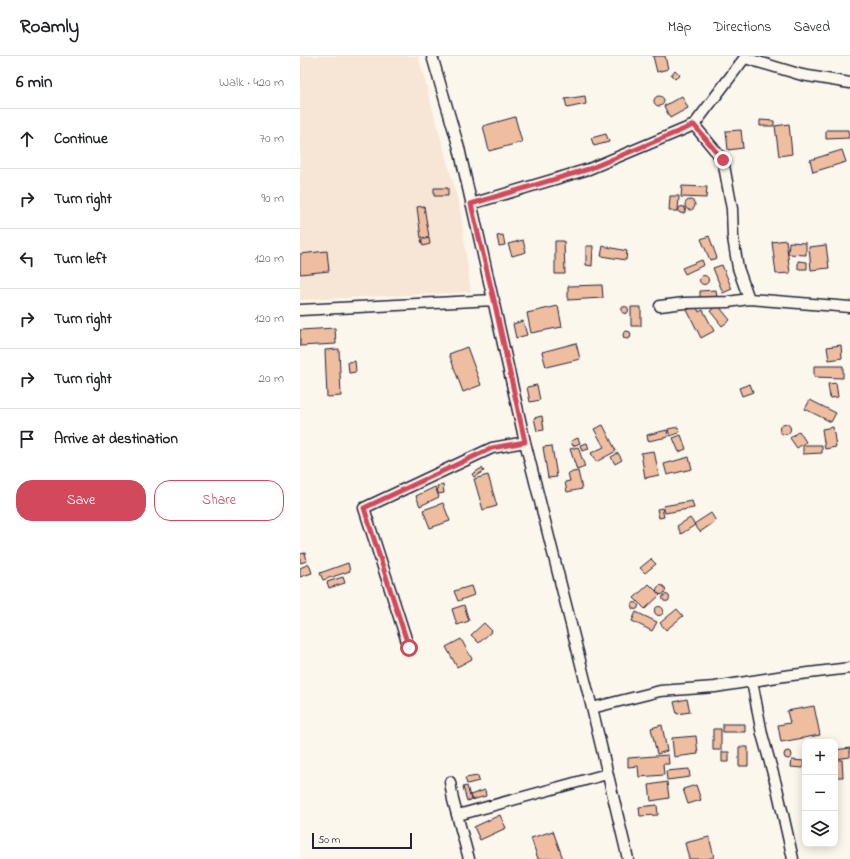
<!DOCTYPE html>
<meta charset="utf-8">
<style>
:root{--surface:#fff;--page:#f6f6f6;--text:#202124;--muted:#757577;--line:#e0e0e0;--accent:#d1495b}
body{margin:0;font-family:"Indie Flower",sans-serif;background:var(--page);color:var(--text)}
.controls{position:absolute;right:12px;bottom:12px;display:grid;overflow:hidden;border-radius:8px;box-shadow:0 2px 10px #0003}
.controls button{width:36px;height:36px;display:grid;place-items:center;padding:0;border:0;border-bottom:1px solid var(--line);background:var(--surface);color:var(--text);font:20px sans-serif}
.scale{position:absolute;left:12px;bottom:10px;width:100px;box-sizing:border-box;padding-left:4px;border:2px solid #22223b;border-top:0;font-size:11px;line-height:14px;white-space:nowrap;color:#22223b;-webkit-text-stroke:3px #fbf7ec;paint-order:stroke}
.stop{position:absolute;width:12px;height:12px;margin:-9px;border:3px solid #d1495b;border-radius:50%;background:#fff}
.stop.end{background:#d1495b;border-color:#fff;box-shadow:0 1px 4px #0008}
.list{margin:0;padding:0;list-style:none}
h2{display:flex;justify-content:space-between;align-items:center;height:52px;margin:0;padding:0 16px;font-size:17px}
h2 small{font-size:13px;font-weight:400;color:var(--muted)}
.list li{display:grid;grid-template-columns:26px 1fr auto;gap:12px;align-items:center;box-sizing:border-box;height:60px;padding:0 16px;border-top:1px solid var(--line)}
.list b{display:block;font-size:15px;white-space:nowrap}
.list em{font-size:13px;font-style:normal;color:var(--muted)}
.actions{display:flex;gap:8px;padding:12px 16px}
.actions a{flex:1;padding:9px 0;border:1px solid var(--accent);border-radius:16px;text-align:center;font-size:14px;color:var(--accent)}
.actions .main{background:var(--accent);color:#fff}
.icon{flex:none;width:22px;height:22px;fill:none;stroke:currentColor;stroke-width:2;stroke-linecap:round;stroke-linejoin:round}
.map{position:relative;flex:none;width:550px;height:803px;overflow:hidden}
header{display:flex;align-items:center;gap:24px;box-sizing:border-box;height:56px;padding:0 20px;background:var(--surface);border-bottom:1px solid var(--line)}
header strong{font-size:19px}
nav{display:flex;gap:22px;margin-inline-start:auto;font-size:14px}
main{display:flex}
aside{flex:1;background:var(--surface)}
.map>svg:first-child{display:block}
.built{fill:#f7e6d5}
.building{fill:#efbda0;stroke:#22223b}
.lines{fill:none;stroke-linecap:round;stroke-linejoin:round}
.minor-casing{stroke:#22223b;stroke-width:13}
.minor{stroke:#fbf7ec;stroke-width:10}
.route{stroke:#d1495b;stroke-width:5}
</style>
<header>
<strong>Roamly</strong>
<nav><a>Map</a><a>Directions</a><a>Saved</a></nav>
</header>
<main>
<aside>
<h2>6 min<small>Walk · 420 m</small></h2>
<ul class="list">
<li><svg class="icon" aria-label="ahead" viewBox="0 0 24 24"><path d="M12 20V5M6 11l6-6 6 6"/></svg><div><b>Continue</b></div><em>70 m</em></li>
<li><svg class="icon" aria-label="right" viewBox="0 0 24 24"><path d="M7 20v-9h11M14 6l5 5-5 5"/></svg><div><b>Turn right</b></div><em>90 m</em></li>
<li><svg class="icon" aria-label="left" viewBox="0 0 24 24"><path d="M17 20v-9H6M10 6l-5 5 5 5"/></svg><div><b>Turn left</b></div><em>120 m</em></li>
<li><svg class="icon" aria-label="right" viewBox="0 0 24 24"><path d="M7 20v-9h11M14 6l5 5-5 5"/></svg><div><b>Turn right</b></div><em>120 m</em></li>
<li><svg class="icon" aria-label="right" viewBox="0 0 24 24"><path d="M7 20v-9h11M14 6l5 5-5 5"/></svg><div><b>Turn right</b></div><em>20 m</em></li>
<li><svg class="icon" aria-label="arrive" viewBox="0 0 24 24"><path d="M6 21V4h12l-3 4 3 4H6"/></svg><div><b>Arrive at destination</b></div></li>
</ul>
<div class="actions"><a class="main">Save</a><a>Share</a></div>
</aside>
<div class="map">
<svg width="550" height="803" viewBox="0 0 550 803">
<rect width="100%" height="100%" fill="#fbf7ec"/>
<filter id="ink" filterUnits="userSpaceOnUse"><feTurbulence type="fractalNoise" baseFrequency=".025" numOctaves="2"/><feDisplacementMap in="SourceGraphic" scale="8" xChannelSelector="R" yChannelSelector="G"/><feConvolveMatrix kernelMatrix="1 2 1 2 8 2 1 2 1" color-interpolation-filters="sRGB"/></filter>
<g filter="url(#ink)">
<path class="built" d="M0 0H118L160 152 171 236 0 244Z"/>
<path class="building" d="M353 0H365L368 13 357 16Z
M375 14 380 19 375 23 371 19Z
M285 40 286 48 267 52 265 43Z
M382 40 388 52 370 62 364 50Z
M354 45a5 5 0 1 1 10 0a5 5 0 1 1-10 0Z
M215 61 222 86 189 95 183 70Z
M460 64 474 65V70H460Z
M489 68 492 98 479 100 475 70Z
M441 74 443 92 428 94 426 75Z
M526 74H548L549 82 526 83Z
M306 78 309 86 294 90 291 82Z
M542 94 546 106 513 116 510 104Z
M382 130 407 131 406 142 381 141Z
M134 132H148V140H134Z
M370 140H379L378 155H369Z
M385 149a5 5 0 1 1 10 0a5 5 0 1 1-10 0Z
M124 150 129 181 121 182 117 151Z
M378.5 154a3.5 3.5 0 1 1 7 0a3.5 3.5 0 1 1-7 0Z
M203 179 205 189 199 190 197 180Z
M409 180 417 202 410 204 401 183Z
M129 182 130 188 123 190 121 184Z
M223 184 226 196 212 200 208 188Z
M486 184 490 217 476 218 472 186Z
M255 185H264L265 218H255Z
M489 186 506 187V199L488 198Z
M526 189 529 212 511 214 509 191Z
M286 190H293L292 210 286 209Z
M303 190 327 195 326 204 301 200Z
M27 195 29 215 0 218V198Z
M402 204 404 209 385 218 382 212Z
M498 205 507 206V213H498Z
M422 209 432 233 423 237 413 212Z
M399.5 224a4.5 4.5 0 1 1 9 0a4.5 4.5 0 1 1-9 0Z
M302 229 303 242 268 244V230Z
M416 234 417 242 400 243V235Z
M418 249 430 264 422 270 410 255Z
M258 250 262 271 231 277 227 257Z
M396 250 399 256 403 254 414 275 401 282 387 254Z
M321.5 254a3.5 3.5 0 1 1 7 0a3.5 3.5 0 1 1-7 0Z
M331 251H341V270H331Z
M223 265 227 279 216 282 213 268Z
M35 272 36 288 0 290V274Z
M323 279a4 4 0 1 1 8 0a4 4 0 1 1-8 0Z
M276 287 280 303 246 311 242 296Z
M541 289 542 302 529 304 527 291Z
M167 291 181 329 163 336 149 298Z
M39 293 41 340 27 341 25 294Z
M55 305 56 316 49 317 48 306Z
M514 310H543V322L514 321Z
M536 327 538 341 530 342 528 328Z
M450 328 453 336 442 340 439 332Z
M237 329 240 344 230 346 227 331Z
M510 344 536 357 531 366 505 353Z
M242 360 244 374 237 375 234 362Z
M479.5 373a5.5 5.5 0 1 1 11 0a5.5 5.5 0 1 1-11 0Z
M303 369 316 395 296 406 291 397 304 391 294 373Z
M378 371 379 377 370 380 368 373Z
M533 371 536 391 525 393 522 373Z
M367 374 368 381 348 385 347 379Z
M499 375 506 386 497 392 490 382Z
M381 379 386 393 379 396 373 382Z
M278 382 280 387 273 390 271 385Z
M287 387 289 393 282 395 280 389Z
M503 389H522V397L503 398Z
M252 390 257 421 248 422 243 391Z
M278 391 285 411 277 414 270 393Z
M354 395 359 419 345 422 341 397Z
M318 397 322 404 315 408 311 401Z
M389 401 392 413 367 419 364 408Z
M182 412 184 415 174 421 172 418Z
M278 415 282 433 267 436 265 426 270 425 268 417Z
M188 419 197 450 183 454 174 423Z
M143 429 144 437 138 438 137 430Z
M135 431 139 441 120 450 116 440Z
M392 445 394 452 365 457 363 450Z
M143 447 150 465 130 472 123 454Z
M362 452 364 461 359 462 357 453Z
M411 457 416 465 400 476 394 468Z
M390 462 395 469 381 478 377 470Z
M5 497 7 505 0 507V498Z
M351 503 356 508 345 517 340 512Z
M48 507 50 515 23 524 20 517Z
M9 508 12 517 0 521V512Z
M43 521 45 527 29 532 27 526Z
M349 528 360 539 345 553 334 542Z
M356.5 534a4.5 4.5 0 1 1 9 0a4.5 4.5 0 1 1-9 0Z
M171 530 174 539 158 545 154 535Z
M362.5 542a3.5 3.5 0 1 1 7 0a3.5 3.5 0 1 1-7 0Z
M331.5 550a3.5 3.5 0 1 1 7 0a3.5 3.5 0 1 1-7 0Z
M164 549 169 565 157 569 152 553Z
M354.5 555a4.5 4.5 0 1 1 9 0a4.5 4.5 0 1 1-9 0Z
M377 553 383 560 366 574 360 567Z
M336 556 357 566 352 575 332 565Z
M184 567 192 575 179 587 171 579Z
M161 583 172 603 157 611 146 591Z
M387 643 390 656 377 658 374 646Z
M514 650 520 679 481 686 478 669 490 667 487 655Z
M423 668H445V676H423Z
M362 669 367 695 357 698 351 672Z
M413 673H421V694H413Z
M396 680 398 698 374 701 372 682Z
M439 691H448V710H439Z
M550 692V701L535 703V694Z
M484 699a4 4 0 1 1 8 0a4 4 0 1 1-8 0Z
M422 696H429V706H422Z
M368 699 369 708H363L364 719 339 721 338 710 328 711V702Z
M492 704 504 705 503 712 491 711Z
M535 704H542L543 721H535Z
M389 713 390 721 367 724 366 715Z
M178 720 179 725 167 728 165 722Z
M367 726 369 742 351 745 349 729Z
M396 729 401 744 388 748 383 733Z
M167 730 171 744 167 745 163 731Z
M185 734 186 740 172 744 170 739Z
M357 749 358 759 340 760 339 751Z
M200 759 206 772 180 784 174 771Z
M253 775 263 803H238L231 782Z
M409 781 414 801 407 803H389L385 787Z"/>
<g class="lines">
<defs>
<path id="minor" d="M132 0 159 92 225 386 292 652 328 803
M445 2 502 19 550 27
M394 69 423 104 432 153 433 182 438 212 449 243
M171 148 289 113 394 69 446 0
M360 250 384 247 428 246 449 243 550 251
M0 254 194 244
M109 592 64 452 192 392 225 386
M452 625 462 678 477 732 493 803
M292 652 360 635 415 631 484 620 550 612
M150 726 153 744 169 803
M158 759 307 718"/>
</defs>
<use href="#minor" class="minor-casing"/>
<use href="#minor" class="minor"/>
</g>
</g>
<g class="lines" filter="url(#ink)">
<path class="route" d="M109 592 64 452 192 392 225 386 194 244 171 148 289 113 394 69 423 104"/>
</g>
</svg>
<div class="controls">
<button>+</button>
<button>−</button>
<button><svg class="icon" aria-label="layers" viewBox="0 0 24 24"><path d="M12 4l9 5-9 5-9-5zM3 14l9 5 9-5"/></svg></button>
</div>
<div class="scale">50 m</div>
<div class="stop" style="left:109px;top:592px"></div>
<div class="stop end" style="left:423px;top:104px"></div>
</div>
</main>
